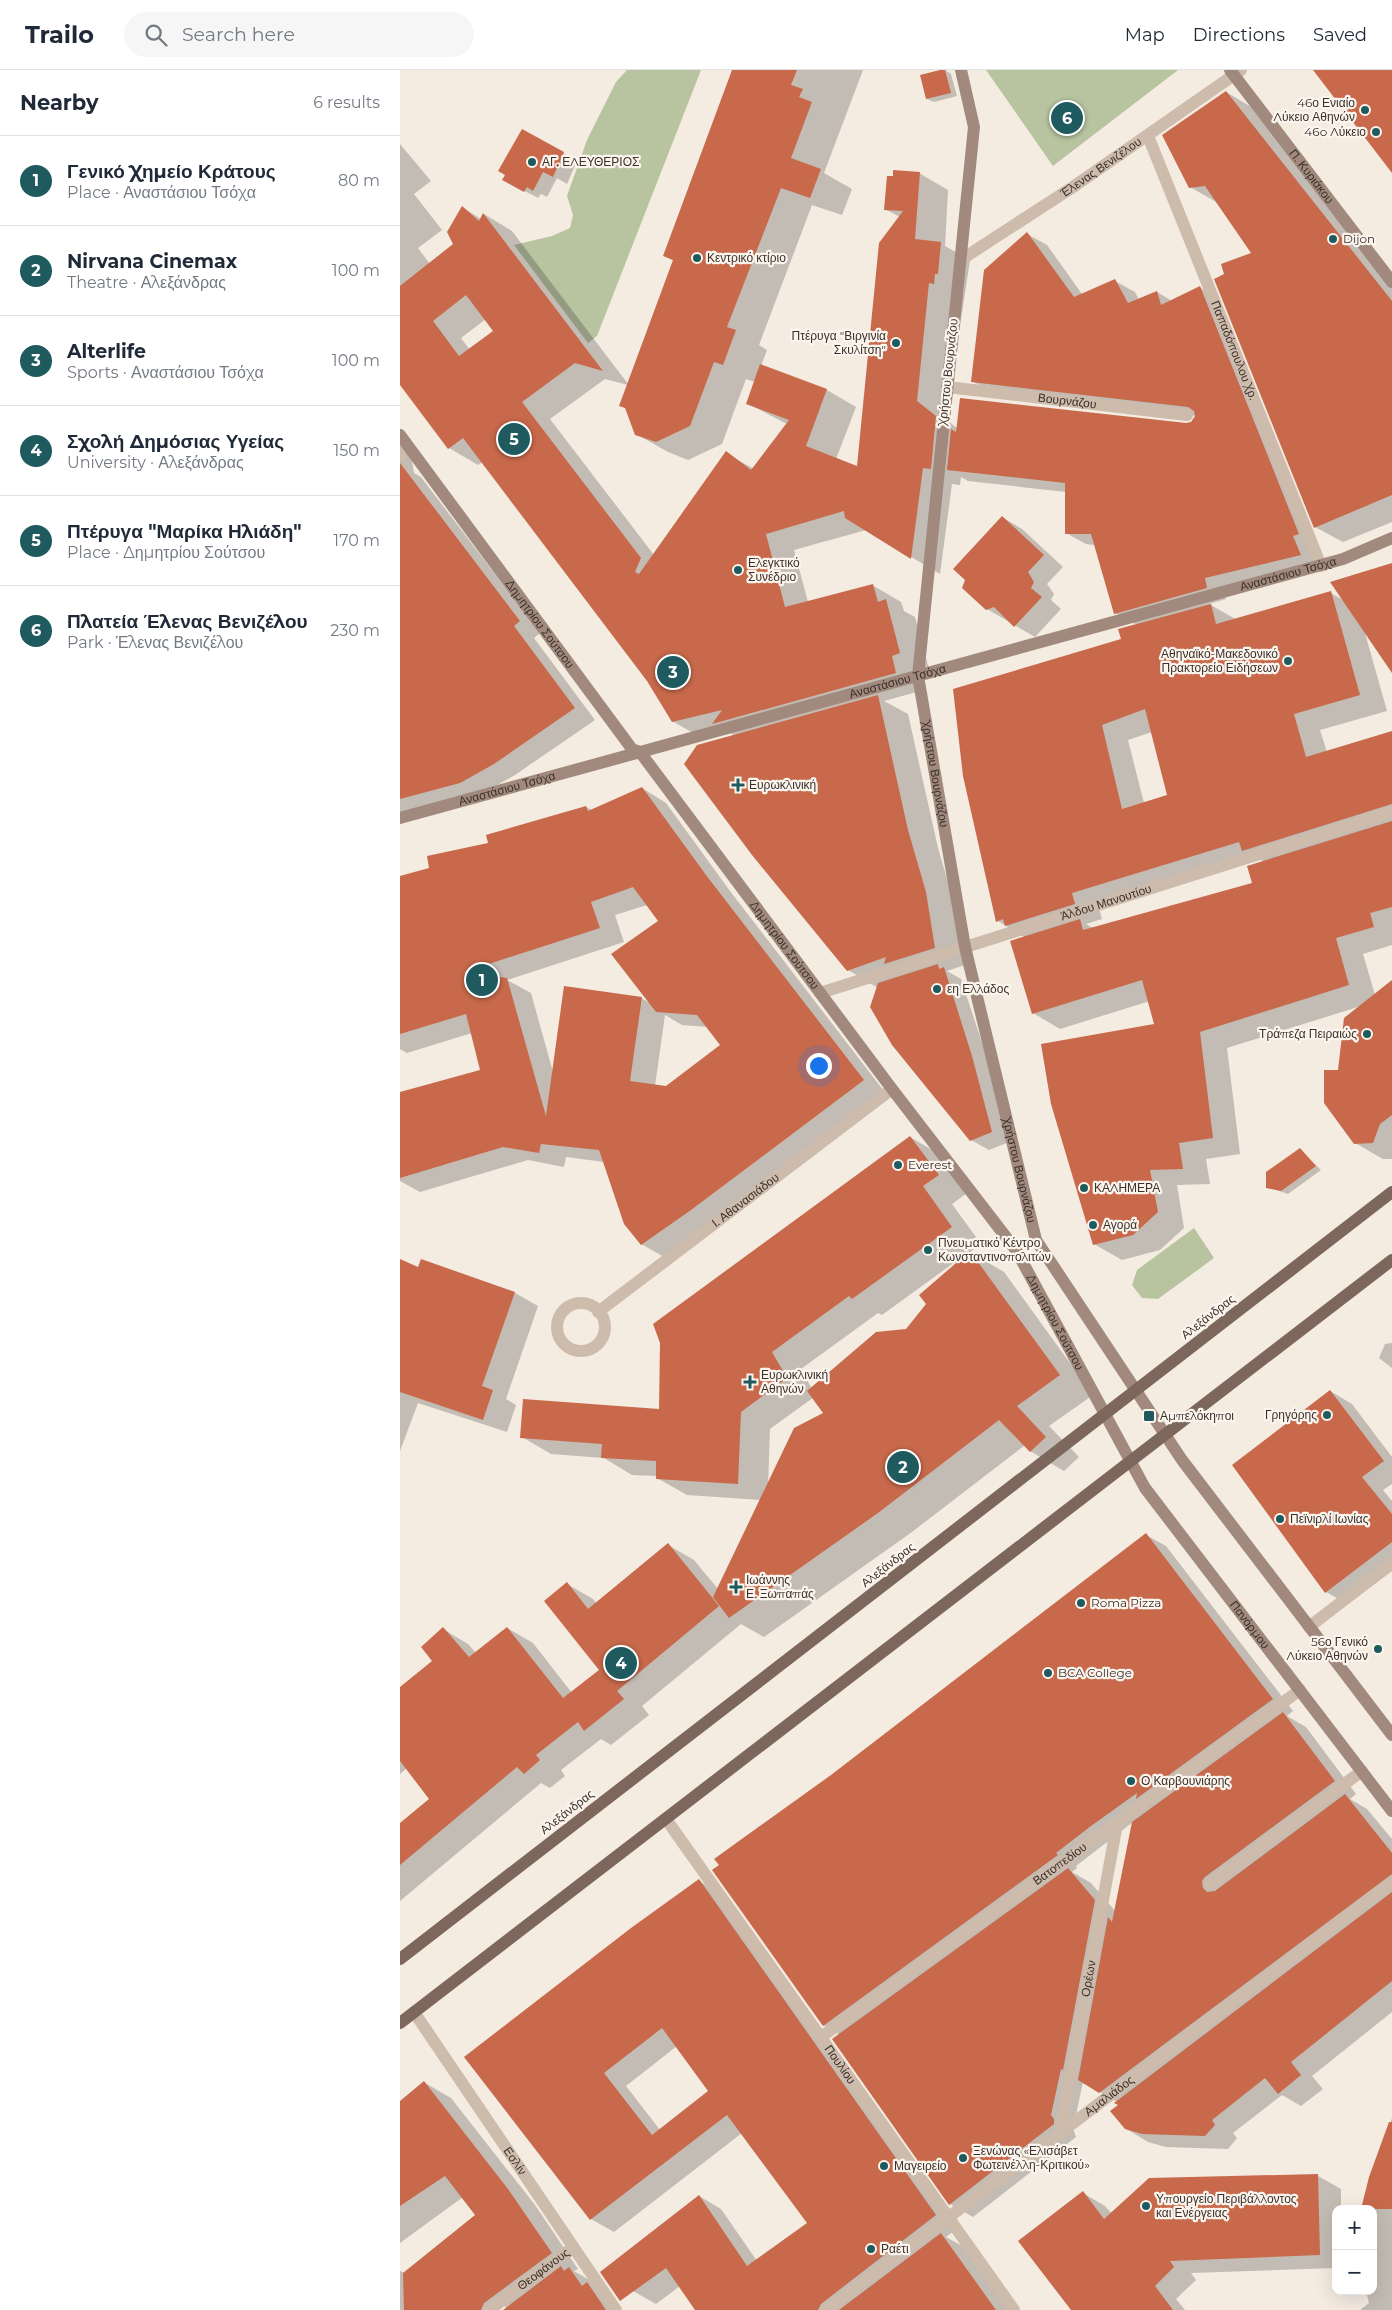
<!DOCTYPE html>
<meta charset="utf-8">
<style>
:root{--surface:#fff;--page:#f6f6f7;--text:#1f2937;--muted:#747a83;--line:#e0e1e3;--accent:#1f5a5e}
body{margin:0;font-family:Montserrat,sans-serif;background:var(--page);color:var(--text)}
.controls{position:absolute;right:15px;bottom:15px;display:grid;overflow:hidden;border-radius:10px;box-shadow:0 5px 20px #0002}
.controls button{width:45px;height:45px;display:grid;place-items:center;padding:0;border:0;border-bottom:1px solid var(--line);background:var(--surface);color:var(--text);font:25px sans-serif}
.you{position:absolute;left:418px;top:995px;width:18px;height:18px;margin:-12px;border:4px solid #fff;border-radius:50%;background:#1a73e8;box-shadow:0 0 0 8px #1a73e833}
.badge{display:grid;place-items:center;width:32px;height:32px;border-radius:50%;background:var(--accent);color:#fff;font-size:16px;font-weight:700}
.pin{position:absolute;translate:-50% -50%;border:2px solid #fff;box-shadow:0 1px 5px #0006}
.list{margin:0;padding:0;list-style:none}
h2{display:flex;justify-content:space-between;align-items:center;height:65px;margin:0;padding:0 20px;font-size:21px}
h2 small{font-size:16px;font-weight:400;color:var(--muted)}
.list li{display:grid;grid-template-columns:32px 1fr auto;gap:15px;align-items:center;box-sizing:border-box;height:90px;padding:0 20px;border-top:1px solid var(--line)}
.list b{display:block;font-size:19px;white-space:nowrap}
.list p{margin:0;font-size:16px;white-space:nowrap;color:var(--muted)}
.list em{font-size:16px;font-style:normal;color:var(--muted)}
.icon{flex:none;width:28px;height:28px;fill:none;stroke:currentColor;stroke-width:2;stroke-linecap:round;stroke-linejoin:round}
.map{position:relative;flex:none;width:992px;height:2240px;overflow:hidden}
header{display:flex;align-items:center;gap:30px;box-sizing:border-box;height:70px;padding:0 25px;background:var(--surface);border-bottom:1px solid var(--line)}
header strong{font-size:24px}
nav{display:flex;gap:28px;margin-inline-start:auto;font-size:18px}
.search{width:350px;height:45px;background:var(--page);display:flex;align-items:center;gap:12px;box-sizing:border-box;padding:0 18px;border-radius:28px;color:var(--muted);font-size:19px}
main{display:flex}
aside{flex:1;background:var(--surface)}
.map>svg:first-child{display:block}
.green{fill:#b8c4a0}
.shadow{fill:#0003;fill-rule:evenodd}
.building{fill:#c8694b;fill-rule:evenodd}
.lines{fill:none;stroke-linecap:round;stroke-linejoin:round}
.street{stroke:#cdbbac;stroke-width:12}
.secondary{stroke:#a18a7d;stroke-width:12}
.primary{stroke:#7d675c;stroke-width:12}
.poi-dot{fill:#1f5a5e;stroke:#fbf5ee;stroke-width:2}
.labels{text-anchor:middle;stroke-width:4.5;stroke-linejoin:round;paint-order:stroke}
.poi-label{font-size:12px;fill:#3b302b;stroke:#fbf5ee;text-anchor:start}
.street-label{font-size:12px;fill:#3b302b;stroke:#fbf5ee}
</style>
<header>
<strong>Trailo</strong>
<div class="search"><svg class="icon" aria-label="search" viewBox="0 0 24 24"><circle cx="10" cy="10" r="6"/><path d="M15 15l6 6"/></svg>Search here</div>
<nav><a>Map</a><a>Directions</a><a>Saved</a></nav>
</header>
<main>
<aside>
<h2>Nearby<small>6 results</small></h2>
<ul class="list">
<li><span class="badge">1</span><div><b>Γενικό Χημείο Κράτους</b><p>Place · Αναστάσιου Τσόχα</p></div><em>80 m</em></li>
<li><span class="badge">2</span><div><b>Nirvana Cinemax</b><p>Theatre · Αλεξάνδρας</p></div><em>100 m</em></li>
<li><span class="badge">3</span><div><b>Alterlife</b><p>Sports · Αναστάσιου Τσόχα</p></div><em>100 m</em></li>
<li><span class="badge">4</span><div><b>Σχολή Δημόσιας Υγείας</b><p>University · Αλεξάνδρας</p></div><em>150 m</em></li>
<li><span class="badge">5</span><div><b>Πτέρυγα &quot;Μαρίκα Ηλιάδη&quot;</b><p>Place · Δημητρίου Σούτσου</p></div><em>170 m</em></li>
<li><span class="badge">6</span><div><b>Πλατεία Έλενας Βενιζέλου</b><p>Park · Έλενας Βενιζέλου</p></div><em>230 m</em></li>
</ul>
</aside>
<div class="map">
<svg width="992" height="2240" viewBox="0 0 992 2240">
<rect width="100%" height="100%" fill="#f4ebe1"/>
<path class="green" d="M227 0H301L197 266 188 273 114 175 152 166 170 158 173 145 167 126 187 70 216 12Z
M586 0H778L653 96Z
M794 1158 814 1188 758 1229 742 1228 732 1215 737 1200Z"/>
<path class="shadow" d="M333 0H463L424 103 452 119 442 145 412 135 359 275 367 280 361 296 427 320 456 337 436 389 458 398 500 147 485 139 519 103 548 120 545 176 570 190 546 349 558 359 786 354 791 353 797 346 592 322 572 311 627 164 647 175 682 224 715 211 735 222 739 230 757 222 772 231 799 217 819 229 920 496 824 519 826 529 809 534 837 550 931 523 943 530 965 563 987 641 920 660 927 682 992 663V875L963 884 975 925 992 912V1089H983L955 1073 940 1001 961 936 827 978 840 1084 806 1089 810 1114 777 1115 784 1158 760 1180 722 1190 694 1174 756 955 750 931 660 959 633 943 626 868 598 851 723 570 737 555 715 543 695 475 686 474 666 463V422L568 411 561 407 560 415 552 414 540 504 466 460 394 480 408 532 472 515 501 532 504 541 515 547 529 599 520 602 524 620 484 631 508 644 538 778 556 840 565 895 547 901 561 909 590 997 609 1072 589 1080 571 1070 478 918 448 900 335 666 329 662 302 668 272 651 248 611 83 392 78 395 49 378 0 313V74L31 111 14 124 42 160 18 178 30 194 55 174 62 137 81 149 84 144 112 161 228 314 274 191 264 185ZM86 249 94 261 70 280 61 268ZM205 309 228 315 236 364 268 382 288 390 322 374 346 309 355 312 347 333 387 354 354 399 326 383 254 485 150 349ZM752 662 768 726 744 733 728 670ZM859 789 864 792 854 813 693 858 686 854 702 849 699 838Z
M545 0 551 4 557 26 534 32 527 29Z
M826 22 853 38 992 213V452L943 472 915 457 826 204 853 184 818 133 790 117Z
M123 60 177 91 167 114 157 108 147 127 141 124 138 128 117 117 106 104Z
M0 375 12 391 14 403 21 407 140 563 134 568 195 650 115 705 80 725 0 747Z
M602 447 622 459 663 497 647 514 654 524 651 530 661 539 635 567 587 539Z
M242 718 266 733 330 821 487 1025 266 1188 241 1174 204 1092 166 1087 164 1097 128 1090 20 1122 0 1111V1024L81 1000 72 963 7 983 0 979V808L30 799 186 737 192 740ZM247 835 260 851 252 934 241 928 153 1002 131 923 107 910 224 872 215 845ZM265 945 282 955 308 957 322 975 266 1017 255 1016Z
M510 1067 539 1084 567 1123 552 1134 581 1174 570 1182 604 1202 693 1325 649 1356 679 1387 664 1401 630 1381 625 1375 512 1462 364 1567 341 1554 242 1636 249 1645 211 1675 201 1669 161 1700 165 1706 150 1718 141 1713 0 1831V1755L31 1729 7 1698 0 1704V1619L34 1591 43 1559 68 1574 76 1583 107 1558 133 1573 172 1623 200 1600 167 1514 193 1529 197 1534 268 1475 294 1490 318 1519 361 1430 287 1425 257 1408V1406L232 1405 204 1388 151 1384 122 1367 260 1340ZM555 1192 556 1194 507 1261 412 1319 401 1299 478 1243 482 1245ZM414 1327 425 1343 368 1416 370 1359Z
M900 1080 921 1100 888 1124 868 1117Z
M22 1190 115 1223 138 1236 106 1329 116 1335 107 1362 18 1333 0 1381V1191L19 1198Z
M992 1273V1298L979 1288 985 1274Z
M930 1321 952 1334 992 1387V1414L983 1420 992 1431V1501L948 1534 926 1522Z
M746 1465 766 1476 893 1641 887 1646 906 1657 956 1724 950 1729 967 1739 992 1769V1942L912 2006 923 2019 901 2036 882 2025 833 2063 837 2068 828 2079 766 2077 748 2072 725 2058 720 2035 717 2032 683 2012 673 2059 676 2067 573 2147 550 2134 440 1965 423 1955 432 1706ZM733 1752 716 1842 691 1813 672 1802 677 1798 676 1796Z
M299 1811 321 1824 558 2158 546 2167 564 2177 609 2240H296L280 2216 256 2234 233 2221 299 2126 321 2139 357 2191 409 2154 342 2063 214 2162 191 2149 66 1987ZM277 1976 310 2021 260 2060 226 2016Z
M25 2013 51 2028 135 2135 178 2199 174 2201 191 2211 214 2240H105L107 2238 104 2236 99 2240H0V2201L5 2203 77 2145 63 2127 0 2173V2033Z
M992 2048V2240H960L969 2233 966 2221H973V2139L971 2107Z
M918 2106 941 2119V2139H936V2198L791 2203 796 2210 776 2229 785 2240H672L683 2123 705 2136 712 2144 750 2109Z"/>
<path class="building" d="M332 0H397L391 15 403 19 399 27 412 32 391 88 421 99 410 128 381 118 327 257 336 260 323 295 314 292 290 356 256 372 235 365 225 338 219 336 273 190 263 186Z
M540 0H545L551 23 526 29 520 5Z
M913 0H992V103Z
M826 21 992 231V425L914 458 814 209 824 204 821 194 851 183 805 116 789 118 762 65Z
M122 59 164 82 153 107 143 102 133 121 127 117 124 122 102 110 105 105 98 101Z
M493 100 520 102 515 169 541 172 538 204H535L534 214 529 213 517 331 536 346 531 399 523 398 511 489 445 448 444 441 366 464 385 537 473 514 478 532 486 529 500 583 492 586 496 603 312 654 322 640 272 652 247 611 63 368 48 379 0 315V216L53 174 47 162 62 136 79 151 83 143 203 301 175 293 122 332 241 488 235 502 239 504 326 381 351 400 389 350 346 334 360 294 427 319 406 376 457 396 479 173 503 141 484 140 487 106H493ZM66 225 93 261 59 286 33 251Z
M627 162 674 227 715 209 728 233 757 221 761 235 800 216 899 464 893 466 901 485 805 508 807 518 714 544 691 464H665V413L547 400 551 359 556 362 560 328 786 353 791 352 795 346 794 341 788 337 571 312 584 200Z
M0 393 120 551 114 556 175 638 94 694 60 713 0 729Z
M602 446 644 485 628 502 634 512 631 518 642 527 614 557 594 537 586 540 562 518 565 510 553 499Z
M992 493V603L930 512Z
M931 521 960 625 894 644 906 687 992 661V734L842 781 839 772 672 823 675 834 605 856 603 849 596 852 563 706 553 619 721 569 718 559 811 534 816 554ZM745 639 767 725 722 739 702 655Z
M478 625 508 760 526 822 535 878 484 894 486 887 447 901 352 785 284 694 297 675Z
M242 717 306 805 464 1010 291 1140 241 1175 224 1154 199 1080 141 1074 139 1083 103 1077 0 1108V1022L80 1000 66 944 0 964V806L29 798 27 786 88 773 86 765 186 736 188 741ZM233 817 258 851 211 884 256 942 297 945 320 975 266 1016 230 1011 242 927 164 916 146 1046 107 908 64 902 200 858 191 832Z
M992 751V837L970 843 974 857 936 868 949 915 800 962 813 1068 779 1073 783 1099 750 1100 758 1142 733 1165 693 1175 651 1034 641 974 754 954 742 910 632 944 610 871 680 849 683 860 852 813 847 796Z
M538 894 539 899 544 897 572 986 592 1062 570 1071 492 975 470 937 478 913Z
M992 910V1045L980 1054 973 1073 954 1074 924 1033V1000H938L944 948Z
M510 1066 539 1105 523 1116 552 1157 452 1229 449 1226 372 1282 387 1308 341 1342 338 1414 256 1409V1391L201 1388 202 1374 120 1368 123 1329 259 1339 260 1273 253 1254Z
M900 1078 916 1096 881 1121 866 1118V1102Z
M570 1181 660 1305 617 1336 646 1367 630 1382 599 1350 478 1443 329 1548 313 1527 394 1358 423 1343 407 1321 476 1262 506 1259 526 1234 519 1225Z
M0 1189 18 1197 21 1189 115 1222 82 1316 93 1320 83 1350 0 1322Z
M930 1320 984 1391 962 1407 992 1444V1472L925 1523 832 1395Z
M746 1463 873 1629 736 1729 737 1723 691 1756 656 1783 658 1785 423 1956 312 1800 319 1795 314 1789 431 1705Z
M268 1473 319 1536 217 1621 224 1629 184 1661 178 1652 136 1685 140 1690 124 1704 117 1697 0 1795V1753L29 1729 0 1691V1617L32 1591 21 1577 43 1557 69 1587 107 1557 163 1628 199 1600 144 1531 167 1512 188 1539Z
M883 1642 935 1711 805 1807 802 1811 803 1818 807 1822 815 1821 945 1724 992 1783V1804L699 2023 678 2010 708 1847 712 1852 732 1752Z
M668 1798 695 1830 663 2000 661 1999 651 2045 654 2049V2054L549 2135 432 1969Z
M299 1809 536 2145 421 2234 418 2240H295L266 2198 220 2231 200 2202 299 2125 347 2196 407 2153 327 2045 190 2150 64 1987 231 1858ZM262 1958 308 2021 252 2065 204 2003Z
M992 1822V1911L891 1992 901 2005 878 2024 865 2008 812 2050 815 2055 805 2066 742 2064 725 2059 710 2041 718 2035 714 2033Z
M24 2011 108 2119 152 2183 84 2233 81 2240H4L3 2203 75 2145 45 2106 0 2136V2031Z
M989 2052H992V2139H961L969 2107Z
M918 2104 920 2185 770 2191 774 2197 755 2216 773 2240H671L618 2171 683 2121 704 2149 749 2108Z
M541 2163 596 2240H439Z
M161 2196 164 2201 169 2197 182 2216 187 2212 206 2240H103Z"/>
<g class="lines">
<g class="street">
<path id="s1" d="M748 66 921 496"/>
<path id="s2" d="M559 191 673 117 841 0"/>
<path id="s3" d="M547 317 787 345"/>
<path d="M0 385 10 379"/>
<path id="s4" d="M420 923 992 742"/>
<circle cx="181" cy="1257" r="24"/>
<path id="s5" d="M198 1242 492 1019"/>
<path d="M909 1557 992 1493"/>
<path id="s6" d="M266 1749 614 2240"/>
<path d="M810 1814 962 1701"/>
<path id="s7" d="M14 1942 216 2240"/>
<path id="s8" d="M421 1967 900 1620"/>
<path id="s9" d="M660 2064 717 1754"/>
<path id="s10" d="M89 2240 172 2178"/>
<path id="s11" d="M426 2240 992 1812"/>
</g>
<g class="secondary">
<path id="s12" d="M561 0 574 57 518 606 565 877 636 1170 782 1390 992 1665"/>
<path id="s13" d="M830 0 992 212"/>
<path id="s14" d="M0 365 232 679 240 682 492 1019 616 1180 745 1418 992 1741"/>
<path id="s15" d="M0 748 943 489 992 468"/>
</g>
<path class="primary" d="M0 1889 992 1122
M0 1953 992 1190"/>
</g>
<g class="poi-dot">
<circle cx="965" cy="40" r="5"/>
<circle cx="976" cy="62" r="5"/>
<circle cx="132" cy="92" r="5"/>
<circle cx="933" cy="169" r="5"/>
<circle cx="297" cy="188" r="5"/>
<circle cx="496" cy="273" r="5"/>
<circle cx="338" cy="500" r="5"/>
<circle cx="888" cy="591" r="5"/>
<path d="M335.5 707.5h5v5h5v5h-5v5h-5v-5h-5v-5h5z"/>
<circle cx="537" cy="919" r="5"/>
<circle cx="967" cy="964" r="5"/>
<circle cx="498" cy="1095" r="5"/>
<circle cx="684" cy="1118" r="5"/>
<circle cx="693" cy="1155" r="5"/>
<circle cx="528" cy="1180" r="5"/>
<path d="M347.5 1304.5h5v5h5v5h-5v5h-5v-5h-5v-5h5z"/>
<circle cx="927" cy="1345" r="5"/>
<rect x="743" y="1340" width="12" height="12" rx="2.5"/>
<circle cx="880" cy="1449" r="5"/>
<path d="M333.5 1509.5h5v5h5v5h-5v5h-5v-5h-5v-5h5z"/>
<circle cx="681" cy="1533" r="5"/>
<circle cx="978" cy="1579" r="5"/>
<circle cx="648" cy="1603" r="5"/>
<circle cx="731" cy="1711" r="5"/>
<circle cx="563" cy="2088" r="5"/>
<circle cx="484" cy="2096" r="5"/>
<circle cx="746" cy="2136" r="5"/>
<circle cx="471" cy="2179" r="5"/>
</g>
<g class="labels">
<g class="poi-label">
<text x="955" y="37" text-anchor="end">46ο Ενιαίο<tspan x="955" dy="14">Λύκειο Αθηνών</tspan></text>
<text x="966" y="66" text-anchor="end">46o Λύκειο</text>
<text x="142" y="96">ΑΓ. ΕΛΕΥΘΕΡΙΟΣ</text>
<text x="943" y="173">Dijon</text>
<text x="307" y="192">Κεντρικό κτίριο</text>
<text x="486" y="270" text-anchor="end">Πτέρυγα "Βιργινία<tspan x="486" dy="14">Σκυλίτση"</tspan></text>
<text x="348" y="497">Ελεγκτικό<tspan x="348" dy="14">Συνέδριο</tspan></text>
<text x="878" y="588" text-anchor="end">Αθηναϊκό-Μακεδονικό<tspan x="878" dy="14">Πρακτορείο Ειδήσεων</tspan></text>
<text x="349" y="719">Ευρωκλινική</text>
<text x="547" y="923">εη Ελλάδος</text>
<text x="957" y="968" text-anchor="end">Τράπεζα Πειραιώς</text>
<text x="508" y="1099">Everest</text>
<text x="694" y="1122">ΚΑΛΗΜΕΡΑ</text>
<text x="703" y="1159">Αγορά</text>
<text x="538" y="1177">Πνευματικό Κέντρο<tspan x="538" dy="14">Κωνσταντινοπολιτών</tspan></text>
<text x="361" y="1309">Ευρωκλινική<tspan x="361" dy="14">Αθηνών</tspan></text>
<text x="917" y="1349" text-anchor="end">Γρηγόρης</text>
<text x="760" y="1350">Αμπελόκηποι</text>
<text x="890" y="1453">Πεϊνιρλί Ιωνίας</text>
<text x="346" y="1514">Ιωάννης<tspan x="346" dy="14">Ε. Ξωπαπάς</tspan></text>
<text x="691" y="1537">Roma Pizza</text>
<text x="968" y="1576" text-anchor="end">56ο Γενικό<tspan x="968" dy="14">Λύκειο Αθηνών</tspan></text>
<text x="658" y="1607">BCA College</text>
<text x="741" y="1715">Ο Καρβουνιάρης</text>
<text x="573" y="2085">Ξενώνας «Ελισάβετ<tspan x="573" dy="14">Φωτεινέλλη-Κριτικού»</tspan></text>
<text x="494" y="2100">Μαγειρείο</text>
<text x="756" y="2133">Υπουργείο Περιβάλλοντος<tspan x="756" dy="14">και Ενέργειας</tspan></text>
<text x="481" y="2183">Ραέτι</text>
</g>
<g class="street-label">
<text dy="4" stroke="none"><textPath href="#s2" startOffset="170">Έλενας Βενιζέλου</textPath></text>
<text dy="4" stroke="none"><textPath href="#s13" startOffset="134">Π. Κυριάκου</textPath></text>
<text dy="4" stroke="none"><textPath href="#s1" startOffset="231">Παπαδόπουλου Χρ.</textPath></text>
<text transform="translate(548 302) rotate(-84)" y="4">Χρήστου Βουρνάζου</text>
<text dy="4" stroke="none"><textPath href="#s3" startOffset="121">Βουρνάζου</textPath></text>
<text dy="4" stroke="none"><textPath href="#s15" startOffset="921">Αναστάσιου Τσόχα</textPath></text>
<text dy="4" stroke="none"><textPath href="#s14" startOffset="235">Δημητρίου Σούτσου</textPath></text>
<text dy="4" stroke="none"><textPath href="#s15" startOffset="516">Αναστάσιου Τσόχα</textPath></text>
<text dy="4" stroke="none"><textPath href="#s12" startOffset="710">Χρήστου Βουρνάζου</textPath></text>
<text dy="4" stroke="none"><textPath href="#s15" startOffset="111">Αναστάσιου Τσόχα</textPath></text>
<text dy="4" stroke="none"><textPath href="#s4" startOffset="300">Άλδου Μανουτίου</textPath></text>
<text dy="4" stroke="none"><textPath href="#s14" startOffset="640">Δημητρίου Σούτσου</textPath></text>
<text dy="4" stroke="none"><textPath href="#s12" startOffset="1115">Χρήστου Βουρνάζου</textPath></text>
<text dy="4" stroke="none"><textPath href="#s5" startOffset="185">Ι. Αθανασιάδου</textPath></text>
<text transform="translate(808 1247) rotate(-38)" y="4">Αλεξάνδρας</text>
<text dy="4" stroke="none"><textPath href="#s14" startOffset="1105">Δημητρίου Σούτσου</textPath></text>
<text transform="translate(488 1495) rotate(-38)" y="4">Αλεξάνδρας</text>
<text dy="4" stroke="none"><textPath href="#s14" startOffset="1466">Πανόρμου</textPath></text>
<text transform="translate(167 1742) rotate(-38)" y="4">Αλεξάνδρας</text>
<text dy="4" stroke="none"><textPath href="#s8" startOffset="295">Βατοπεδίου</textPath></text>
<text dy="4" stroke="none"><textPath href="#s9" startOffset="158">Ορέων</textPath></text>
<text dy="4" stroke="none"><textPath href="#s6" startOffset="301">Πουλίου</textPath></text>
<text dy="4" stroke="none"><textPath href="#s11" startOffset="355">Αμαλιάδος</textPath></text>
<text dy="4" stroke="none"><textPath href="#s7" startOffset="180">Εσλίν</textPath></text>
<text dy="4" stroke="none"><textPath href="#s10" startOffset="68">Θεοφάνους</textPath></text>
</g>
</g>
</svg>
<div class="controls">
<button>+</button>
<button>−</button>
</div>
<div class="you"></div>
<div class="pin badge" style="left:82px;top:910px">1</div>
<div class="pin badge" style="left:503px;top:1397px">2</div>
<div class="pin badge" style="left:273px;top:602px">3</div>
<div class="pin badge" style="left:221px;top:1593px">4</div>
<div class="pin badge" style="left:114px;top:369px">5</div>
<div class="pin badge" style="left:667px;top:48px">6</div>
</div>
</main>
